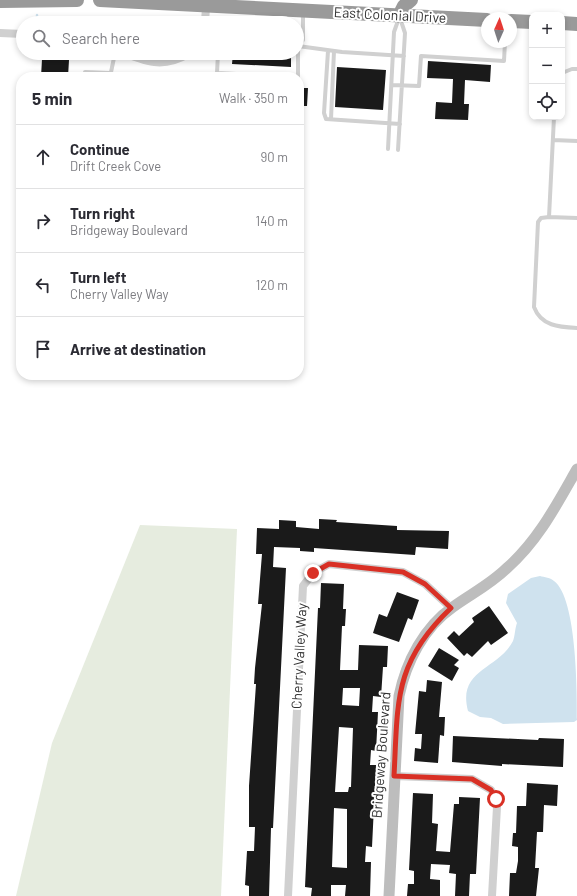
<!DOCTYPE html>
<meta charset="utf-8">
<style>
:root{--surface:#fff;--page:#f7f7f7;--text:#2b2b33;--muted:#7c7c81;--line:#e1e1e2}
body{margin:0;font-family:Barlow,sans-serif;background:var(--page);color:var(--text)}
.controls{position:absolute;right:12px;top:12px;display:grid;overflow:hidden;border-radius:8px;box-shadow:0 2px 6px #0003}
.controls button{width:36px;height:36px;display:grid;place-items:center;padding:0;border:0;border-bottom:1px solid var(--line);background:var(--surface);color:var(--text);font:20px sans-serif}
.compass{position:absolute;left:481px;top:12px;width:36px;height:36px;border-radius:50%;background:var(--surface);box-shadow:0 2px 6px #0003;rotate:3deg}
.stop{position:absolute;width:12px;height:12px;margin:-9px;border:3px solid #d93025;border-radius:50%;background:#fff}
.stop.end{background:#d93025;border-color:#fff;box-shadow:0 1px 4px #0008}
.list{margin:0;padding:0;list-style:none}
h2{display:flex;justify-content:space-between;align-items:center;height:52px;margin:0;padding:0 16px;font-size:17px}
h2 small{font-size:13px;font-weight:400;color:var(--muted)}
.list li{display:grid;grid-template-columns:26px 1fr auto;gap:12px;align-items:center;box-sizing:border-box;height:64px;padding:0 16px;border-top:1px solid var(--line)}
.list b{display:block;font-size:15px;white-space:nowrap}
.list p{margin:0;font-size:13px;white-space:nowrap;color:var(--muted)}
.list em{font-size:13px;font-style:normal;color:var(--muted)}
.icon{flex:none;width:22px;height:22px;fill:none;stroke:currentColor;stroke-width:2;stroke-linecap:round;stroke-linejoin:round}
.map{position:relative;flex:none;width:577px;height:896px;overflow:hidden}
.search{position:absolute;background:var(--surface);box-shadow:0 2px 6px #0003;left:16px;top:16px;width:288px;height:44px;display:flex;align-items:center;gap:10px;box-sizing:border-box;padding:0 14px;border-radius:22px;color:var(--muted);font-size:15px}
.panel{position:absolute;background:var(--surface);box-shadow:0 2px 6px #0003;left:16px;top:72px;width:288px;height:308px;border-radius:16px}
.map>svg:first-child{display:block}
.green{fill:#e6ecdf}
.water{fill:#cfe2ee}
.lines{fill:none;stroke-linecap:round;stroke-linejoin:round}
.stream{stroke:#cfe2ee;stroke-width:2.5}
.building{fill:#1a1a1a;fill-rule:evenodd}
.lane{stroke:#d0d0d0;stroke-width:4}
.street{stroke:#d0d0d0;stroke-width:8}
.secondary{stroke:#bdbdbd;stroke-width:11}
.highway{stroke:#9a9a9a;stroke-width:14}
.route{stroke:#d93025;stroke-width:5}
.labels{text-anchor:middle;stroke-width:4;stroke-linejoin:round;paint-order:stroke}
.street-label{font-size:14px;fill:#333;stroke:#fff}
</style>
<div class="map">
<svg width="577" height="896" viewBox="0 0 577 896">
<rect width="100%" height="100%" fill="#fff"/>
<path class="green" d="M140 525 237 529 221 896H16L52 743Z"/>
<path class="water" d="M540 576C544 577 551 578 554 581 577 598 577 692 577 720L574 722 503 724 491 718 480 717 468 711C457 669 498 670 513 641 515 636 515 628 517 623L506 603 508 594 531 578Z"/>
<g class="lines">
<path class="stream" d="M37 19V15"/>
</g>
<path class="building" d="M233 53 291 54V67L232 64Z
M42 59 69 60 68 77H41Z
M428 61 491 65 490 82 465 80 464 104H469L468 120 435 119 436 102 452 103 453 79 427 78Z
M337 67 386 70 383 110 335 107Z
M299 88H308L307 106H299Z
M319 519 337 520 336 522 397 526V530L449 531 448 549 416 547 415 555 314 548V552L300 551V548L274 547 273 567 286 568 273 828H271L269 896H249V886L245 885 247 851H254L255 827H249V786L256 684H254L255 668 262 604H258L262 554H256L257 528 279 529V520L296 521V527L319 529Z
M321 583 344 584 343 609H346L345 626H342L340 670H358L359 645 388 646 387 667H383L381 697 373 696 372 712H378L376 751 371 750 370 765H376L372 847 366 846 365 862H371L370 896H345L346 885H331V896H311L312 888 305 887 318 608H320ZM343 688H360L359 706 342 705ZM339 727 353 728 351 787H349L348 792H335ZM334 808 347 809V868L332 867Z
M397 592 419 600 412 620 408 618 399 642 373 633 379 614 387 617Z
M489 606 508 633 491 645 488 641 472 657 467 653 464 656 447 638 454 631 459 636 474 622 472 618Z
M439 648 459 660 454 665 459 668 452 681 428 666Z
M427 680 442 682 439 717H445L444 736 440 735 438 763 414 761 415 748 421 749 422 734H415L419 691 426 692Z
M453 736 538 740 539 738 564 739 563 767 502 764V766L452 762Z
M527 783 558 785 557 806 544 805 543 832H537L535 868H539L536 896H509L510 873H516L518 861V847L512 846 513 833H516L517 806H526Z
M413 793 433 794 432 823 438 824 436 851 450 852 454 804H459V797L480 798 476 874H470L469 896H455L456 874 449 873 450 865 431 864 430 879 440 880V896H407L408 884H414V871L409 870Z"/>
<g class="lines">
<path class="lane" d="M297 46 303 40V13
M328 51 324 113 326 119 400 124
M218 53 217 73 298 77V46L342 52 404 56
M562 73 572 69H577
M85 77V72L110 73
M110 77 115 53
M392 85 419 86 421 56 504 61 505 42
M554 117 549 217 577 218
M331 119 334 51
M553 140 577 141
M388 149 394 32 399 18
M398 150 405 33 400 18
M549 217 541 218 538 222 534 307C541 326 559 327 577 328"/>
<path class="street" d="M205 23 206 6
M0 33 23 34
M124 53C150 63 164 68 190 53
M394 776 472 779 491 790 496 799 497 807 492 896
M288 896 303 586 313 573 329 564 403 572 425 584 451 608"/>
<path class="secondary" d="M389 896 399 696C406 662 424 627 453 607 471 594 491 584 507 568 538 541 557 504 577 469"/>
<path class="highway" d="M100 0 487 20
M0 1 77 0
M399 16 404 6 411 0
M511 21 532 22
M562 23 577 24"/>
</g>
<g class="lines">
<path class="route" d="M313 573 329 564 403 572 425 584 451 608C393 663 398 702 394 776L472 779 491 790 496 799"/>
</g>
<g class="labels">
<g class="street-label">
<text transform="translate(390 15) rotate(3)" y="5">East Colonial Drive</text>
<text transform="translate(299 656) rotate(-87)" y="5">Cherry Valley Way</text>
<text transform="translate(381 755) rotate(-86)" y="5">Bridgeway Boulevard</text>
</g>
</g>
</svg>
<div class="controls">
<button>+</button>
<button>−</button>
<button><svg class="icon" aria-label="locate" viewBox="0 0 24 24"><circle cx="12" cy="12" r="6"/><path d="M12 2v4M12 18v4M2 12h4M18 12h4"/></svg></button>
</div>
<svg class="compass" viewBox="-18 -18 36 36"><path d="M0-13l5 13h-10z" fill="#e53935"/><path d="M0 13l5-13h-10z" fill="#7c7c81"/></svg>
<div class="stop" style="left:496px;top:799px"></div>
<div class="stop end" style="left:313px;top:573px"></div>
<div class="search"><svg class="icon" aria-label="search" viewBox="0 0 24 24"><circle cx="10" cy="10" r="6"/><path d="M15 15l6 6"/></svg>Search here</div>
<section class="panel">
<h2>5 min<small>Walk · 350 m</small></h2>
<ul class="list">
<li><svg class="icon" aria-label="ahead" viewBox="0 0 24 24"><path d="M12 20V5M6 11l6-6 6 6"/></svg><div><b>Continue</b><p>Drift Creek Cove</p></div><em>90 m</em></li>
<li><svg class="icon" aria-label="right" viewBox="0 0 24 24"><path d="M7 20v-9h11M14 6l5 5-5 5"/></svg><div><b>Turn right</b><p>Bridgeway Boulevard</p></div><em>140 m</em></li>
<li><svg class="icon" aria-label="left" viewBox="0 0 24 24"><path d="M17 20v-9H6M10 6l-5 5 5 5"/></svg><div><b>Turn left</b><p>Cherry Valley Way</p></div><em>120 m</em></li>
<li><svg class="icon" aria-label="arrive" viewBox="0 0 24 24"><path d="M6 21V4h12l-3 4 3 4H6"/></svg><div><b>Arrive at destination</b></div></li>
</ul>
</section>
</div>
